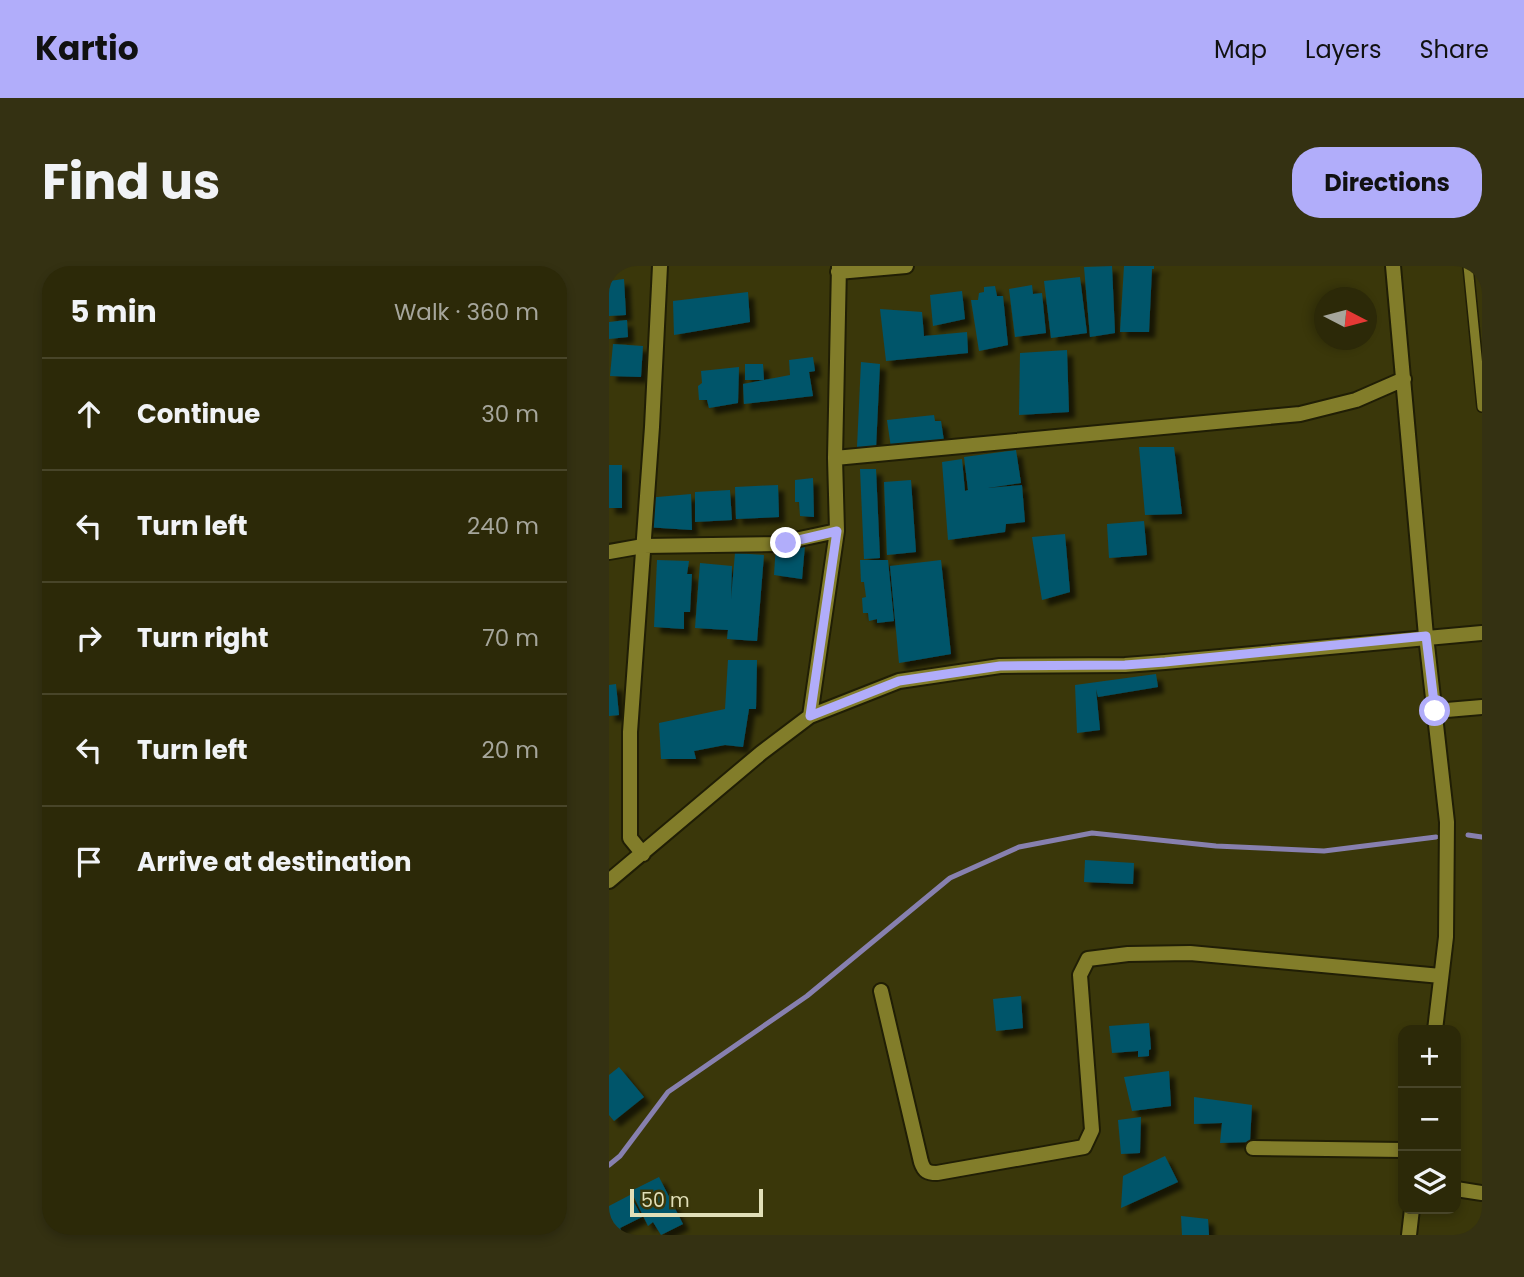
<!DOCTYPE html>
<meta charset="utf-8">
<style>
:root{--surface:#2c2908;--page:#343112;--text:#f1f3f6;--muted:#a6a69c;--line:#484529;--accent:#b1adfa}
body{margin:0;font-family:Poppins,sans-serif;background:var(--page);color:var(--text)}
.controls{position:absolute;right:21px;bottom:21px;display:grid;overflow:hidden;border-radius:14px;box-shadow:0 4px 10px #0003}
.controls button{width:63px;height:63px;display:grid;place-items:center;padding:0;border:0;border-bottom:2px solid var(--line);background:var(--surface);color:var(--text);font:35px sans-serif}
.compass{position:absolute;left:705px;top:21px;width:63px;height:63px;border-radius:50%;background:var(--surface);box-shadow:0 4px 10px #0003;rotate:96deg}
.scale{position:absolute;left:21px;bottom:18px;width:133px;box-sizing:border-box;padding-left:7px;border:4px solid #e1dfb8;border-top:0;font-size:19px;line-height:24px;white-space:nowrap;color:#e1dfb8;-webkit-text-stroke:5px #3a370a;paint-order:stroke}
.stop{position:absolute;width:21px;height:21px;margin:-16px;border:5px solid #b1adfa;border-radius:50%;background:#fff}
.stop.end{background:#b1adfa;border-color:#fff;box-shadow:0 2px 7px #0008}
.list{margin:0;padding:0;list-style:none}
h2{display:flex;justify-content:space-between;align-items:center;height:91px;margin:0;padding:0 28px;font-size:30px}
h2 small{font-size:23px;font-weight:400;color:var(--muted)}
.list li{display:grid;grid-template-columns:46px 1fr auto;gap:21px;align-items:center;box-sizing:border-box;height:112px;padding:0 28px;border-top:2px solid var(--line)}
.list b{display:block;font-size:26px;white-space:nowrap}
.list em{font-size:23px;font-style:normal;color:var(--muted)}
.icon{flex:none;width:38px;height:38px;fill:none;stroke:currentColor;stroke-width:2;stroke-linecap:round;stroke-linejoin:round}
.map{position:relative;flex:none;width:873px;height:969px;overflow:hidden;border-radius:28px}
header{display:flex;align-items:center;gap:42px;box-sizing:border-box;height:98px;padding:0 35px;background:var(--accent);color:#111}
header strong{font-size:33px}
nav{display:flex;gap:38px;margin-inline-start:auto;font-size:24px}
.intro{display:flex;align-items:center;justify-content:space-between;box-sizing:border-box;height:168px;padding:0 42px}
h1{margin:0;font-size:49px}
.button{padding:18px 32px;border-radius:28px;background:var(--accent);color:#111;font-size:24px;font-weight:700}
main{display:flex;gap:42px;padding:0 42px}
aside{flex:1;background:var(--surface);border-radius:28px;box-shadow:0 4px 10px #0003}
.map>svg:first-child{display:block}
.lines{fill:none;stroke-linecap:round;stroke-linejoin:round}
.stream{stroke:#8780af;stroke-width:5}
.building{fill:#06546b;filter:url(#shadow)}
.service-casing{stroke:#201e05;stroke-width:12}
.minor-casing{stroke:#201e05;stroke-width:18}
.service{stroke:#827d2a;stroke-width:9}
.minor{stroke:#827d2a;stroke-width:14}
.route{stroke:#b1adfa;stroke-width:9}
</style>
<header>
<strong>Kartio</strong>
<nav><a>Map</a><a>Layers</a><a>Share</a></nav>
</header>
<div class="intro"><h1>Find us</h1><a class="button">Directions</a></div>
<main>
<aside>
<h2>5 min<small>Walk · 360 m</small></h2>
<ul class="list">
<li><svg class="icon" aria-label="ahead" viewBox="0 0 24 24"><path d="M12 20V5M6 11l6-6 6 6"/></svg><div><b>Continue</b></div><em>30 m</em></li>
<li><svg class="icon" aria-label="left" viewBox="0 0 24 24"><path d="M17 20v-9H6M10 6l-5 5 5 5"/></svg><div><b>Turn left</b></div><em>240 m</em></li>
<li><svg class="icon" aria-label="right" viewBox="0 0 24 24"><path d="M7 20v-9h11M14 6l5 5-5 5"/></svg><div><b>Turn right</b></div><em>70 m</em></li>
<li><svg class="icon" aria-label="left" viewBox="0 0 24 24"><path d="M17 20v-9H6M10 6l-5 5 5 5"/></svg><div><b>Turn left</b></div><em>20 m</em></li>
<li><svg class="icon" aria-label="arrive" viewBox="0 0 24 24"><path d="M6 21V4h12l-3 4 3 4H6"/></svg><div><b>Arrive at destination</b></div></li>
</ul>
</aside>
<div class="map">
<svg width="873" height="969" viewBox="0 0 873 969">
<defs>
<filter id="shadow"><feDropShadow dx="6" dy="6" stdDeviation="2" flood-color="#0009"/></filter>
</defs>
<rect width="100%" height="100%" fill="#3a370a"/>
<g class="lines">
<path class="stream" d="M859 569 873 571
M0 899 11 890 59 826 198 730 341 612 410 581 483 567 607 580 715 585 827 571"/>
</g>
<path class="building" d="M503 0 506 67 481 71 475 1Z
M515 0H545V3H543L540 66H511Z
M471 11 478 67 442 72 435 15Z
M15 13 17 49 0 50V15Z
M423 19 424 28 433 27 437 67 406 71 400 23Z
M386 20 388 30H394L399 79 370 85 362 34H369L370 27 375 26V21Z
M353 25 356 53 324 60 321 29Z
M139 26 141 56 65 69 64 35Z
M271 43 313 46 315 70 358 66 359 87 277 95Z
M18 54 19 71 0 73V56Z
M4 78 34 80 32 111 1 110Z
M458 84 460 146 410 149 411 87Z
M204 91 206 105 200 106 204 130 135 138 134 118 155 114H136V98H154L155 114 181 109 180 94Z
M252 96 271 98 267 182 248 181Z
M130 101 129 137 100 142 98 134H90L89 120 93 117 92 105Z
M325 149 326 155H332L335 175 282 182 278 154Z
M530 181H565L573 248 536 249Z
M407 184 412 217 379 222 413 219 416 256 397 258 396 266 339 274 333 196 353 193 356 225 359 224 355 191Z
M0 199H13V242H0Z
M251 203H267L271 292 255 293Z
M204 212 205 251 191 250 190 236H186V214Z
M302 214 307 286 278 289 275 216Z
M169 219 170 251 127 253 126 221Z
M121 224 123 254 86 256V226Z
M82 228 83 264 36 261 37 232Z
M535 255 538 289 500 292 498 258Z
M456 268 461 326 433 334 423 271Z
M167 278 196 279 193 313 165 309Z
M126 287 155 289 148 375 118 373 119 364 86 362 91 297 123 300 122 333Z
M48 294 80 295 78 308H83L81 346H75V363L45 361Z
M251 294H279L285 355 268 357V353L260 355 259 347H254L253 332 257 331 255 316H252Z
M332 294 342 388 290 397 281 300Z
M119 394H148L147 443H140L134 481 116 479 85 485 87 493H52L50 457 116 443Z
M547 408 549 421 489 431 487 423 491 464 468 467 466 419Z
M7 418 10 449 0 450V419Z
M476 594 525 597 524 618 475 616Z
M412 730 414 762 387 765 384 733Z
M540 757 542 783 540 784V790L529 791V785L503 787 500 760Z
M10 801 35 831 5 855 0 849V809Z
M560 805 562 840 523 845 515 811Z
M585 831 643 839 641 876 611 877 613 857 585 858Z
M532 851 531 887 512 888 509 854Z
M556 890 569 916 512 942 514 910Z
M50 911 74 958 52 969 44 956 39 960 22 925Z
M21 929 33 951 11 962 12 964 4 969H0V940Z
M572 950 599 953 600 969H573Z"/>
<g class="lines">
<defs>
<path id="service" d="M859 0 873 141"/>
<path id="minor" d="M784 0 817 370 838 556 837 671 826 764
M229 6 297 0
M226 192 691 148 747 134 795 113
M0 286 34 280 167 278 228 265
M826 445 873 441
M201 450 228 265 226 192 230 0
M34 588 21 572V466L43 161 51 0
M0 615 152 487 201 450 290 415 391 400 516 399 556 396 873 367
M272 725 312 896C315 905 318 907 328 907L475 881 483 864 471 709 479 693 519 688 581 687 832 710
M644 882 794 884
M847 923 873 927
M800 969 803 943"/>
</defs>
<use href="#service" class="service-casing"/>
<use href="#minor" class="minor-casing"/>
<use href="#service" class="service"/>
<use href="#minor" class="minor"/>
</g>
<g class="lines">
<path class="route" d="M177 277 228 265 201 450 290 415 391 400 516 399 556 396 817 370 826 445"/>
</g>
</svg>
<div class="controls">
<button>+</button>
<button>−</button>
<button><svg class="icon" aria-label="layers" viewBox="0 0 24 24"><path d="M12 4l9 5-9 5-9-5zM3 14l9 5 9-5"/></svg></button>
</div>
<svg class="compass" viewBox="-18 -18 36 36"><path d="M0-13l5 13h-10z" fill="#e53935"/><path d="M0 13l5-13h-10z" fill="#a6a69c"/></svg>
<div class="scale">50 m</div>
<div class="stop" style="left:826px;top:445px"></div>
<div class="stop end" style="left:177px;top:277px"></div>
</div>
</main>
